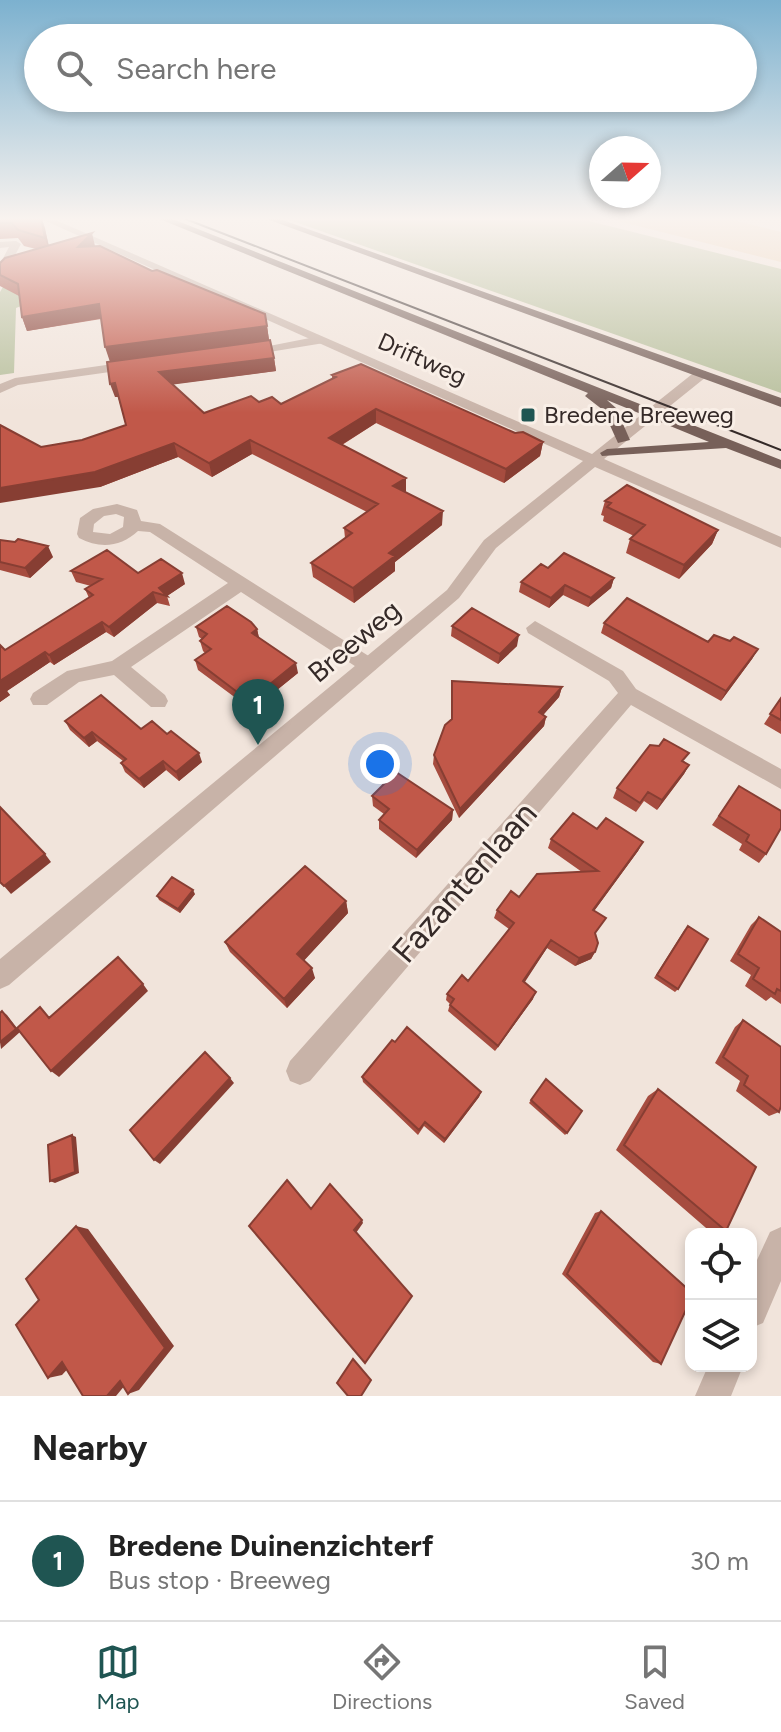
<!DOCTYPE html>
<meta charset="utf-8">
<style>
:root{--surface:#fff;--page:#f6f6f6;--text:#222;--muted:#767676;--line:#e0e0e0;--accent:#1f5552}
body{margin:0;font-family:Figtree,sans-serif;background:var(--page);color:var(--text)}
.controls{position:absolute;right:24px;bottom:24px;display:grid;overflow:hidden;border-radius:16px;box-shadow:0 4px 12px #0003}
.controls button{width:72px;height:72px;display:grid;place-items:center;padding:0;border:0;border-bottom:2px solid var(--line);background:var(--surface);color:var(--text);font:40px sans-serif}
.compass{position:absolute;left:589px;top:136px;width:72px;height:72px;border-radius:50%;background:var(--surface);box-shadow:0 4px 12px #0003;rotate:70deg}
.you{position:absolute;left:380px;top:764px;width:28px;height:28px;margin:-20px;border:6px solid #fff;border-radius:50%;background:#1a73e8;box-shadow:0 0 0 12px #1a73e833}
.badge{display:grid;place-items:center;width:52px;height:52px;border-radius:50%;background:var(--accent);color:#fff;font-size:26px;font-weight:700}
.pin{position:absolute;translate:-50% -66px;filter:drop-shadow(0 2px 4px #0008)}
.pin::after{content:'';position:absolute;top:42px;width:28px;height:24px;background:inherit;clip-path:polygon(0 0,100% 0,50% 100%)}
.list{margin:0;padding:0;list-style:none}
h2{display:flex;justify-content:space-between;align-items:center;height:104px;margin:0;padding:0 32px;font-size:34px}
h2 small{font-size:26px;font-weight:400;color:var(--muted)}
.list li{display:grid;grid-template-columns:52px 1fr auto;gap:24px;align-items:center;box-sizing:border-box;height:120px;padding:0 32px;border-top:2px solid var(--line)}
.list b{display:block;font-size:30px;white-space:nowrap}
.list p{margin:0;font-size:26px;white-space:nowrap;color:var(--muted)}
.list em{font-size:26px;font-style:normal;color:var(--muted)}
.icon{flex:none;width:44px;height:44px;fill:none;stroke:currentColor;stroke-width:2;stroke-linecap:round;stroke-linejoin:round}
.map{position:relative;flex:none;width:781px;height:1396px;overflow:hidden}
.search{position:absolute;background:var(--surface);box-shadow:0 4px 12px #0003;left:24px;right:24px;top:24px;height:88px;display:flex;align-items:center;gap:20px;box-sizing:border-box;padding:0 28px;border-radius:44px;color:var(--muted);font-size:30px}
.sheet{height:224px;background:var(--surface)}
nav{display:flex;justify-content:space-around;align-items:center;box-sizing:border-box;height:112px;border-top:2px solid var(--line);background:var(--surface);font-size:22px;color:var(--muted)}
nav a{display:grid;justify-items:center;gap:4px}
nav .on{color:var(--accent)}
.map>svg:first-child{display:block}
.green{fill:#b7bf9c}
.sand{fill:#ebd1b3}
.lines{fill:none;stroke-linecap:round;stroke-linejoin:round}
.minor{fill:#c8b3a8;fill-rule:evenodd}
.tertiary{fill:#c8b3a8;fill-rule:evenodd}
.primary{fill:#776059;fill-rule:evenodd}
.tram{stroke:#352a28;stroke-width:2}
.wall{fill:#a64c3f}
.shaded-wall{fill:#873e33}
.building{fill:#c15849;stroke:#873e33;stroke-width:2}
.poi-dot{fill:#1f5552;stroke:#f9efe7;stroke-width:3}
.labels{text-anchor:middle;stroke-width:6;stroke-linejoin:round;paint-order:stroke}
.far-street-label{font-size:24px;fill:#352a28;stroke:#f9efe7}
.far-poi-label{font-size:24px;fill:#352a28;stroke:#f9efe7;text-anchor:start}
.street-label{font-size:28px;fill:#352a28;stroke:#f9efe7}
.near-street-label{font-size:34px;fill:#352a28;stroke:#f9efe7}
</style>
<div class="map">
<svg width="781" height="1396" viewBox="0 0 781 1396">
<rect width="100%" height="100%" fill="#f1e4db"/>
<path class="green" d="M284 218H577L781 269V393Z
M131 263 16 308 14 373 0 375V292L7 280Z"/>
<path class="sand" d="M606 218H724L781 232V262Z"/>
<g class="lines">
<path class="minor" d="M16 241 21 244 5 274 0 277V264L9 247 0 248V242Z
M320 336 326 340 324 343 245 356 239 352Z
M134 361 138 362V368L18 385 0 393V384L15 378Z
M117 504 137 510 141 521 160 524 375 660 378 665 375 670H361L241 592 131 667 165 695 168 701 165 707H151L114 675 79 682 47 705H33L30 699 33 693 67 671 112 661 228 583 150 532 138 531C121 547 100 549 79 538L77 534 80 518 93 509ZM116 514 124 517 123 527 110 534 93 532 94 524 104 516Z
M535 621 623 671 636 689 781 769V789L631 705 310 1081 300 1085 290 1081 286 1071 290 1061 618 693 609 681 528 633 526 628Z
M781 1227V1281L763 1323 751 1328V1273L770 1232Z
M708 1366H743L731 1396H695Z"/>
<path class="tertiary" d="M39 218H51L592 454 696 371H706V377L604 459 781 537V548L595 467 496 548 459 598 9 985 0 989V959L447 590 484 540 583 461Z"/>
<path class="primary" d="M157 218H170L781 460V469L726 448 602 456 600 453 607 449 709 442 607 400 616 408 630 440 618 443 603 410 585 396 588 393Z
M264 218H277L781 398V407Z"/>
<path class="tram" d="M183 218 781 450"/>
</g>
<path class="wall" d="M0 218H42L49 246H95L267 326 269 340 101 319 27 331 22 317 19 296 0 286V263L36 249 24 246 18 238 0 239Z
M274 358 276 371 173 384 204 413 259 402 281 404 332 379V375L543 442 540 456 504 483 376 423 342 445 406 492 442 525 395 562V571L354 603 313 577 311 563 345 538 344 528 367 512 252 454 212 477 178 457 100 487 41 447 82 440 126 425 118 397H115Z
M605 501 718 530 712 544 679 579 626 553 630 539 634 536 603 521 604 516 601 515Z
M0 540 53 557 30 578 0 570Z
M548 568 614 578 611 588 588 607 563 595 549 608 519 592 521 582Z
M71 571 138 573 185 584 167 596 170 606 157 603 114 637 106 632 54 665 50 662 7 691 10 695 0 702V645L5 650 89 598 85 589 91 586 76 582Z
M604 623 708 642 730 641 758 649 752 659 721 701 601 633Z
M452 626 517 646 498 664 451 636Z
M196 627 257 629 259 638 298 673 252 710 198 670 195 660 205 653 203 651 200 641 202 639 199 637Z
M452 681 562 687 559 697 543 715 546 717 544 726 459 818 433 764 434 755 451 720Z
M781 698V734L764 724Z
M65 721 141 729 202 762 179 781 166 770 144 788 125 772 121 763 123 761 97 741 89 747 70 730Z
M684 761 689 765 684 774 657 810 644 801 636 812 613 798 617 788Z
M739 786 766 854 759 863 739 850 742 844 712 825Z
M372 796 453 810 452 820 416 858 379 829V820L384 814 373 806Z
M597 829 643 842 638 851 594 911 606 918 595 934V952L591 959 575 966 547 948 524 982 533 999 495 1051 448 1011 450 1004 446 1000 447 994 468 981 509 929 494 918 497 910 519 897 582 872 548 848 551 839Z
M195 894 180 913 159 900 157 896Z
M346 901 348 913 304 960 315 978 287 1008 230 952 225 942Z
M759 917 781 932V1004L771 997 766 1001 745 986 751 975 730 961 751 925Z
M685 929 678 989 675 992 654 978Z
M743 1020 779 1112 769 1116 736 1091 740 1081 715 1063 735 1027Z
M362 1077 481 1092 479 1097 444 1143 424 1126 418 1135 363 1082Z
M546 1079 567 1133 565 1135 529 1103Z
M658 1089 726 1231 713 1234 616 1150 648 1096Z
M601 1211 661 1364 653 1362 562 1274 595 1213Z"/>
<path class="shaded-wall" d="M41 218 45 228 50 253 45 238Z
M92 233 95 246 78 247Z
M99 304 103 318 27 331 22 317Z
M267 326 269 340 110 362 105 347Z
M274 358 276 371 162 386 159 372Z
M115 383 119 397H115L110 384Z
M376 409V423L330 452 329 438Z
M250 440 252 454 212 477 209 463Z
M543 442 540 456 504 483 506 469Z
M174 443 178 457 100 487 0 503V488Z
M406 478V492L393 486Z
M443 511 442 525 395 562V571L354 603 353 588 389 553Z
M718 530 712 544 679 579 684 565Z
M48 546 53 557 30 578 25 568Z
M182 573 185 584 167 596 159 588Z
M614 578 611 588 588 607 591 598Z
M565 585 563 595 549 608 551 598Z
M153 592 157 603 114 637 109 627Z
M102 622 106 632 54 665 49 655Z
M257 629 259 638 252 633Z
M519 635 517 646 498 664 500 654Z
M758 649 752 659 721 701 726 691Z
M45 652 50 662 7 691 10 695 0 702V681Z
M296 663 298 673 252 710 249 701Z
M562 687 559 697 537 722 539 712Z
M546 717 544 726 459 818 460 809Z
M92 732 97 741 89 747 84 738Z
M199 753 202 762 179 781 176 772Z
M163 761 166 770 144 788 139 779Z
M689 765 684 774 657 810 662 800Z
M453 810 452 820 416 858 417 850Z
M643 842 638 851 589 918 593 910Z
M45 854 51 862 11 894 4 886Z
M193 890 195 894 180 913 178 909Z
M346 901 348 913 300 965 297 954Z
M551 940 547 948 521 988 523 981Z
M595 952 591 959 575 966 579 958Z
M312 968 315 978 287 1008 284 999Z
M143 984 148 991 59 1077 51 1071Z
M536 992 533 999 495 1051 498 1046Z
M2 1011 7 1015 20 1032 1 1049 0 1042Z
M230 1078 234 1083 160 1164 154 1160Z
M481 1092 479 1097 444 1143 445 1139Z
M72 1135 76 1137 79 1173 55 1183 50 1181Z
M362 1220 363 1223 356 1233 354 1230Z
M76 1226 88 1229 174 1346 139 1390 128 1394Z
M76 1360 62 1375 48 1378 62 1362Z
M131 1378 116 1396H107L120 1381Z"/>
<path class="building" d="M0 218H41L45 238 18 230 12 223H0Z
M92 233 78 247 100 246 152 271 157 270 265 314 267 326 105 347 99 304 22 317 18 284 0 275V263L5 258Z
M270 340 274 358 159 372 204 413 251 396 259 402 272 397 281 404 336 377 332 375 361 364 515 433 523 432 543 442 506 469 376 409 329 438 406 478 393 486 443 511 389 553 395 556 353 588 311 563 352 533 344 528 378 504 250 440 209 463 174 443 95 472 0 488V425L41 447 82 440 126 425 115 383 110 384 107 362Z
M627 485 718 530 684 565 630 539 645 525 607 507 611 503 605 501Z
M18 539 48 546 25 568 0 562V540L15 542Z
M107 550 138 573 161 559 182 573 159 588 167 596 153 592 109 627 102 622 49 655 45 652 0 681V645L5 650 93 595 85 589 102 579 71 571Z
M564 553 614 578 591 598 565 585 551 598 521 582 541 564 548 568Z
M627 598 708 642 714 635 730 641 734 637 758 649 726 691 604 623Z
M227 606 251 622 257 629 252 633 296 663 249 701 195 660 211 649 200 641 207 634 196 627Z
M472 608 519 635 500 654 452 626Z
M452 681 562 687 539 712 546 717 460 809 434 755 445 725 452 719Z
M101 695 141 729 152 721 167 734 171 731 199 753 176 772 163 761 139 779 121 763 126 759 92 732 84 738 65 721Z
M781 698V720L770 714Z
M664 739 689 753 682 761 689 765 662 800 648 792 640 803 617 788 650 745 659 746Z
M396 772 453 810 417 850 379 820 389 809 372 796Z
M739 786 781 811V828L766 854 746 841 749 835 719 816Z
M0 807 45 854 4 886 0 882Z
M573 813 597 829 606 818 643 842 593 910 606 918 595 933 598 943 595 952 579 958 551 940 523 981 536 992 498 1046 450 1005 454 999 447 994 462 975 468 981 514 923 497 910 511 891 519 897 537 874 598 871 551 839Z
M305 866 346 901 297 954 312 968 284 999 225 942Z
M172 877 193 890 178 909 157 896Z
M759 917 781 932V991L777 989 775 994 753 979 759 968 738 954Z
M688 926 708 939 678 989 657 975Z
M118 957 143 984 51 1071 17 1028 40 1007 49 1018Z
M2 1011 16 1029 0 1042V1013Z
M743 1020 781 1047V1106L779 1112 744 1085 748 1076 723 1057Z
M407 1027 481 1092 445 1139 425 1122 419 1130 362 1077 392 1040 395 1042Z
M205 1052 230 1078 154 1160 130 1130Z
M546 1079 582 1111 567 1133 531 1100Z
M658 1089 756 1167 726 1231 624 1145Z
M72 1135 75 1172 50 1181 48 1145Z
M287 1180 311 1209 330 1184 362 1220 354 1230 412 1296 365 1363 249 1226Z
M601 1211 691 1292V1299L661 1364 567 1274Z
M76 1226 165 1348 128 1394 120 1381 107 1396H83L62 1362 48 1378 16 1325 39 1300 26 1279Z
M353 1359 371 1380 361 1396H348L337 1383Z"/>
<linearGradient id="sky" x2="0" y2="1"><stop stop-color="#7cb1cf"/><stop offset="0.53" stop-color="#f9f3ef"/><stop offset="1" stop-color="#f9f3ef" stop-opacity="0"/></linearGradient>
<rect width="781" height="413" fill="url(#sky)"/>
<rect class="poi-dot" x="520" y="407" width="16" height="16" rx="4"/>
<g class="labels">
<g class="far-street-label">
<text transform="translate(422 359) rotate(24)" y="8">Driftweg</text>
</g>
<g class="far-poi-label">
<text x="544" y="423">Bredene Breeweg</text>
</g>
<g class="street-label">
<text transform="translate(354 641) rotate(-40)" y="10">Breeweg</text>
</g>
<g class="near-street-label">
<text transform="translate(464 882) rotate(-49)" y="12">Fazantenlaan</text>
</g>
</g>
</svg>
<div class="controls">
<button><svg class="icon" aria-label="locate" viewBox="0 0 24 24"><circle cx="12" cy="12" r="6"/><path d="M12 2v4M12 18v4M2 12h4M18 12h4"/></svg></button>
<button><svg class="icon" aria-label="layers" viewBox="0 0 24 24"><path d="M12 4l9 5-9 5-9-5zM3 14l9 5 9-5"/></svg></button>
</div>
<svg class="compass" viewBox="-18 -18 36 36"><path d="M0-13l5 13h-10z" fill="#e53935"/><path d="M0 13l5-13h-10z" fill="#767676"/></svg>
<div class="you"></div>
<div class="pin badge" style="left:258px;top:745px">1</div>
<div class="search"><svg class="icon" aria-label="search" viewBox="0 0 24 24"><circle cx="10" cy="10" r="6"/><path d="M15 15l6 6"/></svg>Search here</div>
</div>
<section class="sheet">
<h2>Nearby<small></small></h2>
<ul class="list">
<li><span class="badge">1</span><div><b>Bredene Duinenzichterf</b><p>Bus stop · Breeweg</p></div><em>30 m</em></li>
</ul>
</section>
<nav>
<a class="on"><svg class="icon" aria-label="map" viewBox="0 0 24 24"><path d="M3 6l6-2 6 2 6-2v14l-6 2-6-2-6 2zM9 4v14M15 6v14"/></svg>Map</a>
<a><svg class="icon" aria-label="directions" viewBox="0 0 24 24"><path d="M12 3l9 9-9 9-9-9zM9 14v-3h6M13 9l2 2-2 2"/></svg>Directions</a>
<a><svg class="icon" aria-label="saved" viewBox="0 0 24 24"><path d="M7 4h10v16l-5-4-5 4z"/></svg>Saved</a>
</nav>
